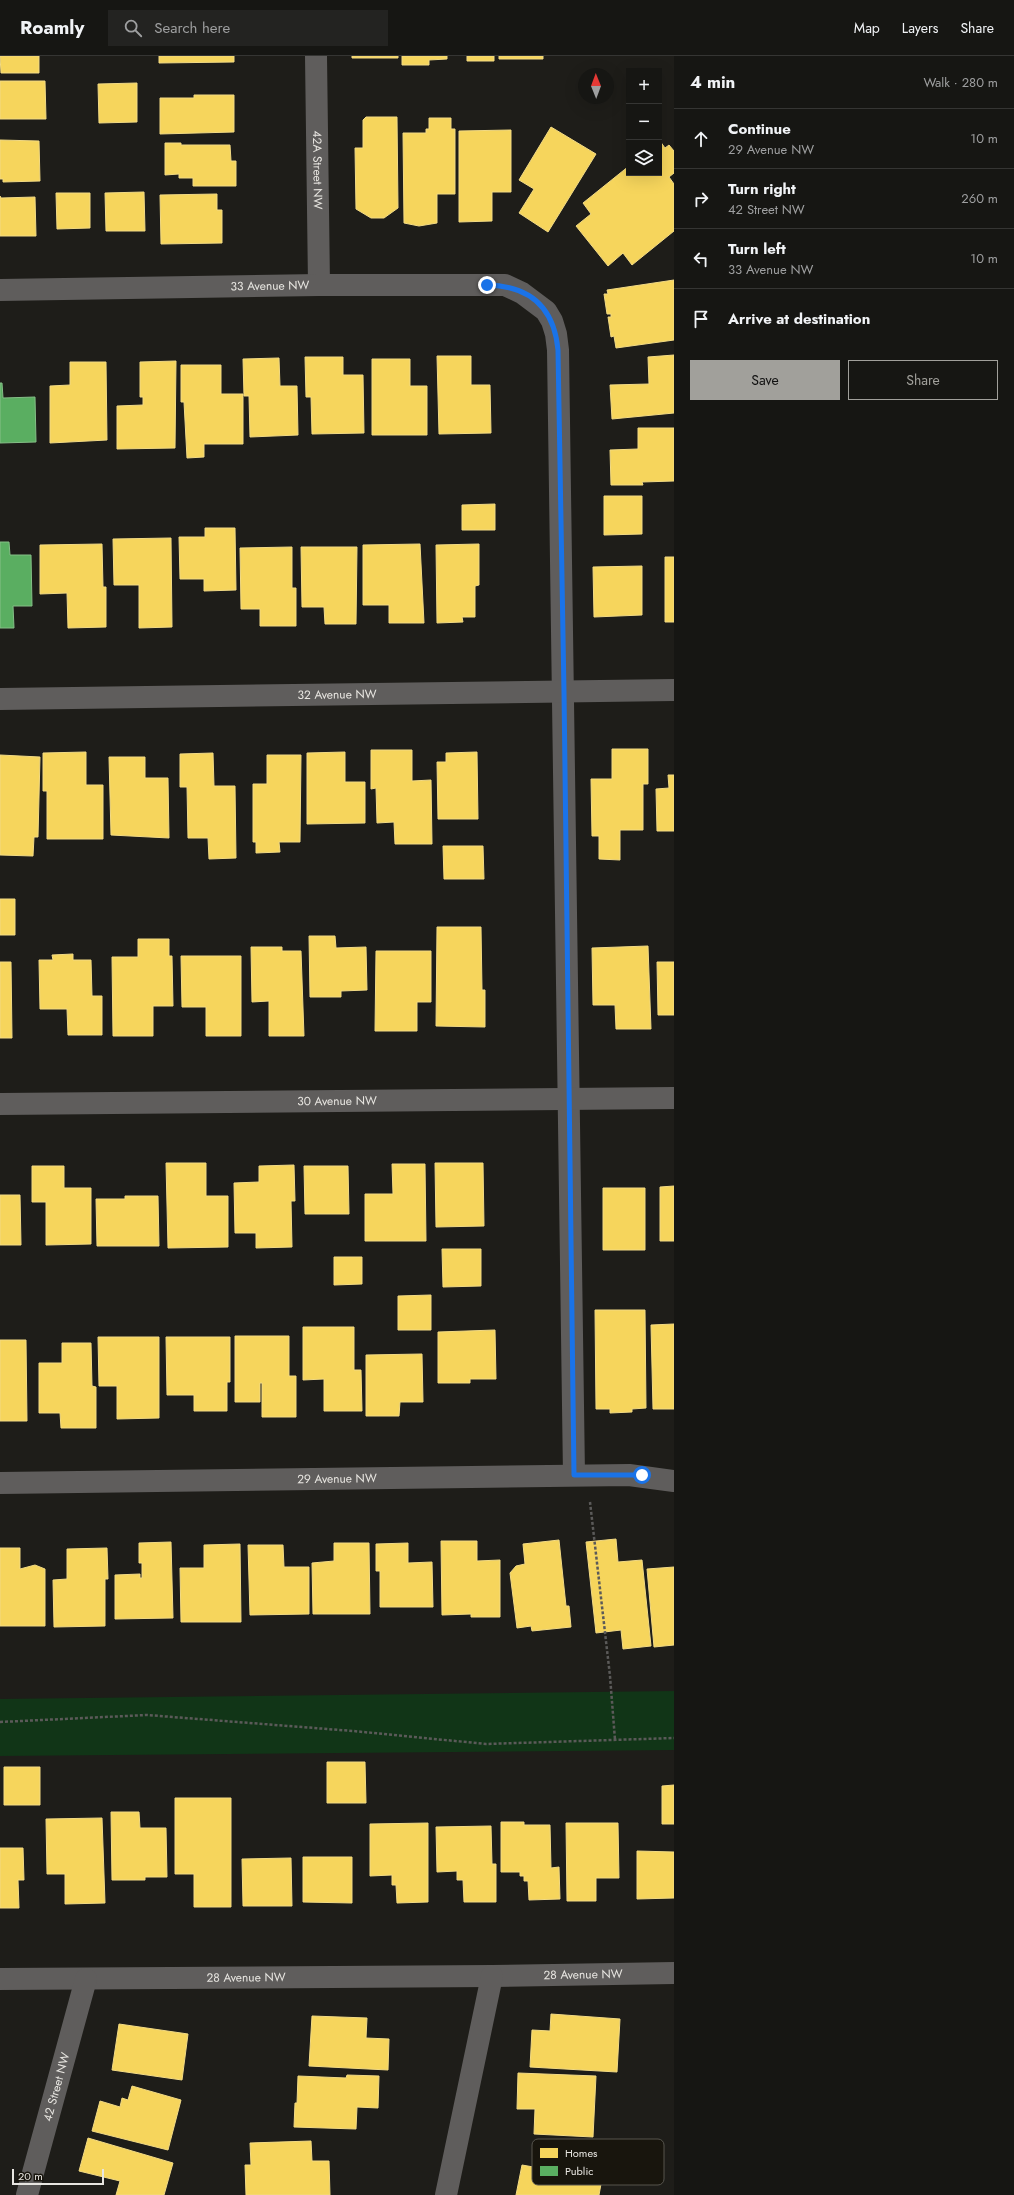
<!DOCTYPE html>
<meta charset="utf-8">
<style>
:root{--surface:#161613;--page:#232321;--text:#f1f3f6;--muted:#9e9fa0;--line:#353533;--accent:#a1a09b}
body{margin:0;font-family:Jost,sans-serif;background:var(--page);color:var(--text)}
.controls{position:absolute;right:12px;top:12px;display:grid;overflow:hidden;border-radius:0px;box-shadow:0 4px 16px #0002}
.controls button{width:36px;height:36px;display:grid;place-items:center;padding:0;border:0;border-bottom:1px solid var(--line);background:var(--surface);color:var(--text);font:20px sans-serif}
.compass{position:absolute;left:578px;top:12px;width:36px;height:36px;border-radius:50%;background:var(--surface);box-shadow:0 4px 16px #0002;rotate:359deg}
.scale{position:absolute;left:12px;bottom:10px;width:92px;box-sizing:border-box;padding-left:4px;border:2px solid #e8e6e1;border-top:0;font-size:11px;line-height:14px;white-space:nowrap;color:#e8e6e1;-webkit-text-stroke:3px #18150d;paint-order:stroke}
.stop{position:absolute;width:12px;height:12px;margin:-9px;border:3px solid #1a73e8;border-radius:50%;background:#fff}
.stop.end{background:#1a73e8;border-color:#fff;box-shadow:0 1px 4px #0008}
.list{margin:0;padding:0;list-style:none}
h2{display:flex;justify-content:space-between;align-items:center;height:52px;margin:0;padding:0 16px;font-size:17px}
h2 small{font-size:13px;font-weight:400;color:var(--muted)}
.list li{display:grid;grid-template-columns:26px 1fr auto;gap:12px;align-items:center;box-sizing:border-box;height:60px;padding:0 16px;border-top:1px solid var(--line)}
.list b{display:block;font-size:15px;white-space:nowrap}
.list p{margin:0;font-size:13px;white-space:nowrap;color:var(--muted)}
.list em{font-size:13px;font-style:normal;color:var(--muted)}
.actions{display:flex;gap:8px;padding:12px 16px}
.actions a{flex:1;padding:9px 0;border:1px solid var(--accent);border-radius:0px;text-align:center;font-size:14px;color:var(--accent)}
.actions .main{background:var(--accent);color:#111}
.icon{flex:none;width:22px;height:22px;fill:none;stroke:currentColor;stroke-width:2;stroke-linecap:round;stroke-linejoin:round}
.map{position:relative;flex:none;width:674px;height:2139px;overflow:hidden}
header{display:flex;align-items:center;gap:24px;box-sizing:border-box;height:56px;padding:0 20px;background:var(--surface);border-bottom:1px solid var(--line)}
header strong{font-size:19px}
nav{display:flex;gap:22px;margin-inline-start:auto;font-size:14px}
.search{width:280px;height:36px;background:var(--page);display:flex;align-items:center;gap:10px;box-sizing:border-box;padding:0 14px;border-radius:0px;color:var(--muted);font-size:15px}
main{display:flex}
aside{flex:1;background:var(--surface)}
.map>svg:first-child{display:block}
.green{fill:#113517}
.homes{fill:#f6d55c;stroke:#f2da84}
.public{fill:#5aae61;stroke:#85bf87}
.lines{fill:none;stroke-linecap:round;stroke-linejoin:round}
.path{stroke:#5b5a59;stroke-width:2.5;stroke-dasharray:3 2;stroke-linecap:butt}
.minor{stroke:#5f5d5c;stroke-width:22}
.route{stroke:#1a73e8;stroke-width:5}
.labels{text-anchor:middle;stroke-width:4;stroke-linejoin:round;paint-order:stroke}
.street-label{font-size:12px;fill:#e8e6e1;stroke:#18150d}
.key{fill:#18150d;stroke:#56544d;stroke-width:1}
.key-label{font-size:11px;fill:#e8e6e1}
</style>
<header>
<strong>Roamly</strong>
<div class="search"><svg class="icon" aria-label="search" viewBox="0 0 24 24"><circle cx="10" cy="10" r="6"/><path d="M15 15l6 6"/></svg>Search here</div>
<nav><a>Map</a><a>Layers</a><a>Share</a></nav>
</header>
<main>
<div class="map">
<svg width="674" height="2139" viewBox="0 0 674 2139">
<rect width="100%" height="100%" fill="#1e1d19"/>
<path class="green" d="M674 1635V1694L0 1700V1643Z"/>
<path class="homes" d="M0 0H39V17H1Z
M159 0H234V6L159 7Z
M352 0H398V2H352Z
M402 0H447V3L429 4V9H402Z
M467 0H494V5H467Z
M499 0H543V3H499Z
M0 25H45L46 63H0Z
M137 27V66L99 67 98 28Z
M194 39H234V76L160 78V42H194Z
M366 61H397L398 152 384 162H371L356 153 355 92H363V64Z
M429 62H451V73H455V138H437V167L419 170 404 167 403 77H426V73H429Z
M551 71 596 98 548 176 519 157 534 133 519 124Z
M511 74V136H492V165L459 166V75Z
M0 84 39 85 40 125 3 126V123H0Z
M660 85 665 92 669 89 674 95V117L669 121 674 128V175L632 209 623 197 608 210 576 170 591 158 583 147 629 110V117H659Z
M165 87H181V89H230L231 105H236V130H193V122H179V118L165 119Z
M144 136 145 175H106L105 137Z
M56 137H90V172L57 173Z
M217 138V154H222V187L161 188 160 139Z
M0 140 1 142 35 141 36 180H0Z
M674 224V284L616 292 614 280 611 281 608 261H611V258H607L604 238H608L607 234Z
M674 299V357L612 363 610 329 649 328 648 301Z
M437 300H471V329H490L491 377 439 378Z
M305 301H343V319H363L364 377 312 378 311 341H306Z
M279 302 280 330H297L298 379 250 381 249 340H244L243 303Z
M372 303H410V330H427V379H372Z
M176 305 175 392 117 393V350L143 349V341H140V306Z
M70 306H106L107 384 50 387V330L70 329Z
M181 309H221V338H243V388H204V401L187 402 184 346H181Z
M638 372H674V425L642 426 643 429H611L610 394 638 393Z
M604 440H642V478L604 479Z
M495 448V474H462V449Z
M205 472H235L236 534 204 535V523H180L179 481H205Z
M171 482 172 571 139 572V529H114L113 483Z
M102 488 103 531H106V571L68 572 67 537 40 538V489Z
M420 488 424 567H389V549H363V489Z
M479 488V529L475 530V561H462L463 566 437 567 436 489Z
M292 491V532H296V570H260V553H241L240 492Z
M301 491H357L356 568H325L324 551H302Z
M665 501H674V566H665Z
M642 510V559L594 561 593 511Z
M612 693H648V728H643V774H620V804L599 803V780H592L591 723H612Z
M371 694H412V725L431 724 432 788H395L394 766 377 767 376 732 371 733Z
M86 696V729H103V783H47V735H43V697Z
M345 696V726H365V767L307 768V697Z
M477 696 478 763H438L437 706H446V697Z
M213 697 214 730H235L236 802 209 803 208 782H188L187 731H180V698Z
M0 699 40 701 38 781H34L33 800 0 799Z
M267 699H301L300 786H279L280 796 256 797V786H253V728H267Z
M109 701H145V722H168L169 782 111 779Z
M668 719H674V775H657L656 733 669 732Z
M443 790H483L484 823H444Z
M0 843H15V879H0Z
M437 871H481L482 934H485V971L436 970Z
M309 880H335L336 892 366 891 367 934 341 935V941H310Z
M138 883H169V900H172L173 950H153V980H113L112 901H138Z
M648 890 651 973H616L615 949H593L592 892Z
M251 891H282V895H301L304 980H269V945L252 946Z
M376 895H431V946H417V975H375Z
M73 898V904H91L92 940H102V979H68L67 953H40L39 904H53L52 899Z
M181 900H241V980H206V951H182Z
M0 906H11L12 982H0Z
M657 906H674V959H658Z
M166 1107H206V1140H228V1191L168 1192Z
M435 1107H483L484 1170 436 1171Z
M392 1108H425L426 1185H365V1138H393Z
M294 1109 295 1145H291L292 1191 256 1192V1177H235L234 1127 259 1126V1110Z
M32 1110H64V1132H91V1188L46 1189V1146H32Z
M304 1110H348L349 1158H305Z
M674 1130V1185H660V1131Z
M603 1132H645V1194H603Z
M0 1139H20L21 1189H0Z
M125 1140H158L159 1190H97L96 1143H125Z
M442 1193H481V1230L443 1231Z
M334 1201H362V1228L334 1229Z
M431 1239V1274H398V1240Z
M595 1254H645L646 1352 632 1353V1356L610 1357V1353H596Z
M674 1268V1353H653L651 1269Z
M303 1271H354V1314H361L362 1355H324V1323L303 1324Z
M495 1274 496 1323H470V1327H438V1276Z
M235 1280H289V1320H296V1361H262V1327H260V1346H235Z
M98 1281H159V1362L117 1363V1330H99Z
M166 1281H230V1326H227V1355H194V1339H167Z
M0 1284H26L27 1365H0Z
M62 1287H91L92 1330 96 1331V1372H61L60 1357H39V1307H62Z
M422 1298 423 1346H400L399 1360H366V1299Z
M616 1483 618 1506 642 1504 651 1590 623 1593 621 1574 596 1577 586 1486Z
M559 1484 566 1550H569L571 1571 532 1575 531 1570 517 1572 510 1517 516 1510 525 1508 523 1488Z
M441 1485H477V1505L500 1504V1561H471V1558L442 1559Z
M171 1486 173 1562 115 1563V1519L140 1518V1522H142V1507H139V1487Z
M334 1487H369L370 1558H313L312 1507 334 1505Z
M408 1487V1507L432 1506 433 1551H380V1515H376V1488Z
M240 1488 241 1566H181L180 1512H204V1489Z
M248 1489H283L284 1511H309V1558L250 1559Z
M0 1492H20V1513L35 1509 45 1513V1570H0Z
M107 1492 108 1523H105V1570L54 1571 53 1524 67 1523V1493Z
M674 1511V1589L654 1591 647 1513Z
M327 1706H365L366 1747H327Z
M4 1711H40V1749H4Z
M674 1729V1768H662V1730Z
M175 1742H231V1851H194V1818H175Z
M111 1756H139L140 1772H166L167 1821H145V1824H112Z
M102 1762 105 1847 65 1848V1818H47L46 1763Z
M501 1766H524V1769H550L551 1812 559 1811 560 1843 529 1844 528 1825H524V1820H520V1816H501Z
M428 1767V1846L397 1847 396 1829H392V1819L370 1820V1768Z
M566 1767H618L619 1822H596V1845H567Z
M491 1770 492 1808H496V1846H464L463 1824H457V1815L437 1816 436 1771Z
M0 1792H23L24 1824H18L19 1852H0Z
M637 1795 674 1796V1842L637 1843Z
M303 1801H352V1847L303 1846Z
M291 1802 292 1850H243L242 1803Z
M551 1958 620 1963 617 2016 530 2011 532 1974 550 1975Z
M312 1960 367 1962 366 1982 389 1983 388 2014 309 2010Z
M119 1968 188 1978 182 2024 112 2014Z
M518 2017 596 2020 593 2081 534 2078 535 2053H517Z
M347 2019 379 2020 378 2052 357 2051 356 2073 294 2071 295 2047H297L298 2020 346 2022Z
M132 2030 181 2044 168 2094 92 2075 100 2045 120 2051 122 2042 128 2044Z
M88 2082 173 2107 164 2139H116L120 2125 79 2115Z
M311 2085 312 2105H329L330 2139H246L245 2109H251L250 2087Z
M555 2092 610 2100 605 2128H601L599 2139H516L522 2109 545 2113 548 2097 554 2098Z"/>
<path class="public" d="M0 327H2L3 342 35 341 36 386 0 387Z
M0 486H9L10 499H31L32 550H13L14 572H0Z"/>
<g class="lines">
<path class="path" d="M590 1446 610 1620 615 1684
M0 1666 147 1659 353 1675 486 1688 674 1682"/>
<g class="minor">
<path id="s1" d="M316 0 319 229"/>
<path id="s2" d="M0 234 319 229H505L522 237 546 255 552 265 556 278 558 294 574 1419"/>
<path id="s3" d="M0 643 674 634"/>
<path id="s4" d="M0 1048 674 1042"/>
<path id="s5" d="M0 1427 629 1419 674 1425"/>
<path id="s6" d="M0 1923 492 1920 674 1917"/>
<path id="s7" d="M27 2139 86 1923"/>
<path d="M446 2139 492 1920"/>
</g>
</g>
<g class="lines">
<path class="route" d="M487 229C530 230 554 251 558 294L564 636 574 1419H642"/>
</g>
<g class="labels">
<g class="street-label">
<text dy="4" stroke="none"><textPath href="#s1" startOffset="114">42A Street NW</textPath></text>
<text dy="4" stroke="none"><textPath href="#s2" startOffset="270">33 Avenue NW</textPath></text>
<text dy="4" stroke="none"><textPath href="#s3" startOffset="337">32 Avenue NW</textPath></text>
<text dy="4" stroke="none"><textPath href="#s4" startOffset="337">30 Avenue NW</textPath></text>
<text dy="4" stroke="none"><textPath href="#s5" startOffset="337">29 Avenue NW</textPath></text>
<text dy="4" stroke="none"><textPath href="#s6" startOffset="583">28 Avenue NW</textPath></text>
<text dy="4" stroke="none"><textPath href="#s6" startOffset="246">28 Avenue NW</textPath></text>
<text dy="4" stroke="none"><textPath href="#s7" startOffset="112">42 Street NW</textPath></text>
</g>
</g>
<rect x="532" y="2083" width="132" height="46" rx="6" class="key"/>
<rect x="540" y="2092" width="18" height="10" fill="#f6d55c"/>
<rect x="540" y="2110" width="18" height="10" fill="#5aae61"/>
<g class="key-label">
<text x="565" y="2101">Homes</text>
<text x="565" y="2119">Public</text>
</g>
</svg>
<div class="controls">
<button>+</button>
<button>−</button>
<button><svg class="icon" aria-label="layers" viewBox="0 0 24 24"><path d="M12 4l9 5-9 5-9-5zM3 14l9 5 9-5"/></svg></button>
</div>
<svg class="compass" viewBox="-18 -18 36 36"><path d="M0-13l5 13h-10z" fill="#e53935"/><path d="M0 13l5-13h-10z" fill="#9e9fa0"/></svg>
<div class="scale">20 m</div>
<div class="stop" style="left:642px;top:1419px"></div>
<div class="stop end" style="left:487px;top:229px"></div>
</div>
<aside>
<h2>4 min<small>Walk · 280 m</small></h2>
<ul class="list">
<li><svg class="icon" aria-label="ahead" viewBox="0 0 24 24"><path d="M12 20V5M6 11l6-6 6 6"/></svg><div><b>Continue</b><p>29 Avenue NW</p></div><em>10 m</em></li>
<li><svg class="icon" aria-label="right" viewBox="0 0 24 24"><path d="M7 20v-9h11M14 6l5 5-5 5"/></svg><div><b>Turn right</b><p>42 Street NW</p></div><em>260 m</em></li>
<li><svg class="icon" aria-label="left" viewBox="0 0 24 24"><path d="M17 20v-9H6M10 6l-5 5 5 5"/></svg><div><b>Turn left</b><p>33 Avenue NW</p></div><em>10 m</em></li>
<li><svg class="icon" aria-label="arrive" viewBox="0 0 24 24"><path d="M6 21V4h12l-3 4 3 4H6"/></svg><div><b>Arrive at destination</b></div></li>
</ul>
<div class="actions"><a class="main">Save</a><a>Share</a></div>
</aside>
</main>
